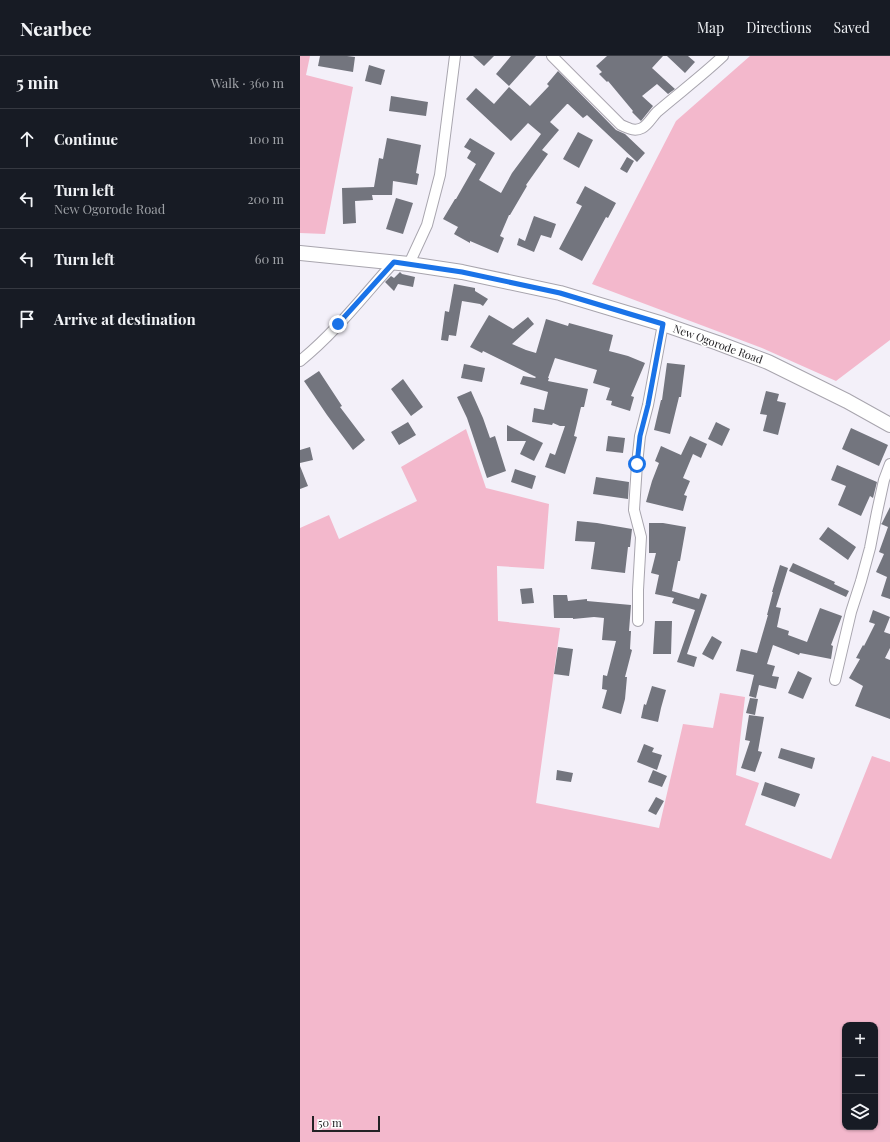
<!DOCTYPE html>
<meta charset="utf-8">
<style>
:root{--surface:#171b24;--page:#242831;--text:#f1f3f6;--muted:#9ea1a6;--line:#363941}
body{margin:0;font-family:"Playfair Display",serif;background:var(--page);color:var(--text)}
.controls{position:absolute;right:12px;bottom:12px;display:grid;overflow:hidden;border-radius:8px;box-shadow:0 1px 3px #0004}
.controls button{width:36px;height:36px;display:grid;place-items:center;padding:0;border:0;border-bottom:1px solid var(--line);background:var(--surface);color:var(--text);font:20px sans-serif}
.scale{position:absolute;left:12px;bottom:10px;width:68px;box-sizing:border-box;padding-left:4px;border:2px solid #232225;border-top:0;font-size:11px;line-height:14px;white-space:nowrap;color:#232225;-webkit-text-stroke:3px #fff;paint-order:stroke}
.stop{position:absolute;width:12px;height:12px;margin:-9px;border:3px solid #1a73e8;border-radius:50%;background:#fff}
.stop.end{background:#1a73e8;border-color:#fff;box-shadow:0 1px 4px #0008}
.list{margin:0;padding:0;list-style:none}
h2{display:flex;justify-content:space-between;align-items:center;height:52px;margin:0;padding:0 16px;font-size:17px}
h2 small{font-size:13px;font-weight:400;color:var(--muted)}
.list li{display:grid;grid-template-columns:26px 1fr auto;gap:12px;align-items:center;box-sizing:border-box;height:60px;padding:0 16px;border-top:1px solid var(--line)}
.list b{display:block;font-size:15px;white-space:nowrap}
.list p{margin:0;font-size:13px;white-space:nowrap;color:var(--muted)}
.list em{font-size:13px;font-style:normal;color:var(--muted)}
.icon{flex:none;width:22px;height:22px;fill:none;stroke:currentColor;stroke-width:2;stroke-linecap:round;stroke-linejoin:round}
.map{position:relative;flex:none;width:590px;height:1086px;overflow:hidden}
header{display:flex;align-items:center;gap:24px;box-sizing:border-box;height:56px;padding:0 20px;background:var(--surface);border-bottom:1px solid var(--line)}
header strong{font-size:19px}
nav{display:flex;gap:22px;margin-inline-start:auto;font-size:14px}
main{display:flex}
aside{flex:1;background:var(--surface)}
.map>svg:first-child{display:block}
.green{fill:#f3b8cc;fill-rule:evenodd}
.building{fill:#73757e}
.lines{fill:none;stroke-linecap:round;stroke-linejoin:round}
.street-casing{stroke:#a8a5ae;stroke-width:12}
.secondary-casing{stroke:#a8a5ae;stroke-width:16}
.street{stroke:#fff;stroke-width:10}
.secondary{stroke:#fff;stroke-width:14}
.route{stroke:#1a73e8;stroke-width:5}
.labels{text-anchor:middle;stroke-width:3;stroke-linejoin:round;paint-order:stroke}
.street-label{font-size:11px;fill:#232225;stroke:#fff}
</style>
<header>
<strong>Nearbee</strong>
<nav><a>Map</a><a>Directions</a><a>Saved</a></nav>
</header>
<main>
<aside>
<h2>5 min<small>Walk · 360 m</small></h2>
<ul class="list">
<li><svg class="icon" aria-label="ahead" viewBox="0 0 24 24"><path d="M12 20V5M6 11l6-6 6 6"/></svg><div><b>Continue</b></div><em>100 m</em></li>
<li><svg class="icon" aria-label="left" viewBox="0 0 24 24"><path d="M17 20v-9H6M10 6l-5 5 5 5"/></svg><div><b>Turn left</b><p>New Ogorode Road</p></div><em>200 m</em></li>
<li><svg class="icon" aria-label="left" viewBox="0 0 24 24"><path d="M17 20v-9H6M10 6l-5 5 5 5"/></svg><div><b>Turn left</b></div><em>60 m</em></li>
<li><svg class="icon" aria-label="arrive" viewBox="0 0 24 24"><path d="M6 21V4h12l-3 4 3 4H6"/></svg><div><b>Arrive at destination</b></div></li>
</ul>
</aside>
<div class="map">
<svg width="590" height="1086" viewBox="0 0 590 1086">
<rect width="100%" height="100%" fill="#f3f0f9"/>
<path class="green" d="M0 0H10L6 19 53 31 25 178 0 177Z
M450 0H590V284L536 325 462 292 292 228 376 65Z
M166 373 186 432 249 448 244 513 197 510 198 565 260 572 236 747 359 772 383 668 413 672 420 637 445 641 436 719 459 727 445 769 531 803 572 700 590 706V1086H0V472L29 459 39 483 117 445 101 411ZM545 969H575V1071H545Z"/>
<path class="building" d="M20 0H47L55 1 53 16 18 10Z
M173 0H194L184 10Z
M211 0H236L209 30 196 18Z
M307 0H363L352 12 375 33 368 38 357 28 342 40 353 50 341 65 332 56 333 55 308 25 307 26 299 18 302 16 296 10Z
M367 0H388L395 6 385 17Z
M69 9 85 14 81 29 65 25Z
M258 15 316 74 325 78 345 97 337 106 287 59 283 62 268 48H267L250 66 259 74 242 94 248 98 226 129 227 130 210 159H209L200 180 204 182 198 197 170 185V187L154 178 158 171 143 163 155 143H156L176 108 167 102 171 95 164 91 170 82 195 97 179 124 201 137 212 117 241 78 228 67 211 85 166 43 176 32 194 48 209 31 230 50 249 30 247 28Z
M91 40 128 46 126 60 89 55Z
M278 76 293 84 279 112 263 103Z
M87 82 121 89 116 117 119 118 117 129 93 125 92 139H72L73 144 55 145 56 167 43 168 42 132 74 131 79 102 83 103Z
M327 101 334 105 327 117 320 113Z
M285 130 316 147 308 162 306 161 282 205 259 193 282 150 276 147Z
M96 142 113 147 103 178 86 173Z
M234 160 256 168 251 182 241 179 234 196 217 189 219 182 225 185Z
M100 216 102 218 115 221 113 231 98 228 94 235 85 226 91 220 94 222Z
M154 228 175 232V235L188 243 183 250 180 248 162 245 156 280 149 279 148 285 141 284 145 255 149 256Z
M189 259 213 273 228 261 234 268 212 288 226 294 236 297 246 263 268 270 269 267 313 279 309 295 328 300 345 307 331 340 334 341 330 355 311 349 312 345 306 344 310 332 293 327 297 314 255 302 248 322H249L248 325 288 333 284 351H281L274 380 277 381 265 418 245 411 250 397 255 399 265 370H260L253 367 252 369 232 366 234 352 244 354 248 336 220 328 223 320 235 322 236 321 183 295 182 297 170 291Z
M367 307 385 309 381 341H379L370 378 354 374 361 344H362Z
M164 308 185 312 182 326 161 322Z
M19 315 42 350 40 351 65 384 53 394 27 359 4 325Z
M103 323 123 351 111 360 91 333Z
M171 335 183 362 190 382 195 380 206 415 187 422 167 362 157 341Z
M466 335 479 338 477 345 486 347 478 379 463 375 467 359 460 358Z
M108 366 116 379 99 389 91 376Z
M416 366 430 373 422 390 408 383Z
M207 369 243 387 234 405 220 398 226 385H207Z
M551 372 588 389 579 410 542 393Z
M308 380 325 382 323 397 306 395Z
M390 380 407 388 401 402 393 398 383 422 390 425 384 439 387 440 383 455 346 446 352 425 359 407 355 405 361 390 381 399Z
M10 391 13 404 0 407V394Z
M537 409 577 426 573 442 570 440 561 460 538 449 546 430 531 424Z
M0 410 8 430 0 433Z
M215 413 236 420 232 433 211 426Z
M296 421 329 426 328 443 293 438Z
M590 451V543L581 540 587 521 576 516 584 498 579 496 588 471 581 468 582 467Z
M277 465 297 467 332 473 330 491H328L325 517 291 513 295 486 275 485Z
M349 467H363L386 471 380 505H378L372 535 399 543 401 537 407 539 387 598 397 601 394 611 377 606 395 554 372 547 374 542 355 538 359 519 351 517 356 497H349Z
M528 471 556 491 548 504 519 483Z
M493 507 535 526 534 528 549 535 546 541 489 515Z
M480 509 488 512 476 551 481 552 477 571 489 575 488 579 507 586 520 552 542 560 531 589 533 590 531 603 500 597 499 599 473 589 467 608 475 610 472 620 479 621 476 633 459 629 456 642 449 640 454 619 436 615 441 593 457 597 468 559H467L473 536H472Z
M232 532 234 547 222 548 220 533Z
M253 539H267L268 545 287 543V545L331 549 329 575H331L330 593 332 594 325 621H327L325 643 321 658 302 652 307 634 302 633 303 619 307 620 316 585 302 584 304 562 294 561 273 563V562H254Z
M573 554 590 561 584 576 590 578V592L585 602 590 604V663L555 650 563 630 549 622 560 603 556 602 563 589 564 590 575 568 569 566Z
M355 565H372L371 598H353Z
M412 580 422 586 413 604 402 598Z
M258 591 273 593 269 620 254 618Z
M498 615 512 622 503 643 488 637Z
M352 630 366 634 361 652 358 666 341 662 344 648 346 649Z
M450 642 458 643 455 659 446 657Z
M449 659 464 661 458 695 462 696 455 716 441 712 450 685 445 684Z
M344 688 354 692 352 696 362 699 357 714 337 706Z
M481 692 515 702 512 713 478 702Z
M257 714 273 717 271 726 256 724Z
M353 714 367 720 362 731 348 726Z
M465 726 500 738 495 751 461 739Z
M356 741 364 745 356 759 348 755Z"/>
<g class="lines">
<defs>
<path id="street" d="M252 0 321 69C328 72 334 76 342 72 348 69 352 61 357 56 379 37 402 20 423 0
M109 208 127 169 140 119 155 0
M0 305C35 277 64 239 94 206
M338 565V534L341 481 334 454 337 408 340 380 348 349 363 268
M535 624 551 556 561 525 570 492 577 456 584 424 590 408"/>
<path id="secondary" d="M0 197 109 208 162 216 260 237 363 268 418 287 468 306 547 345 590 369"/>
</defs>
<use href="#street" class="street-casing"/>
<use href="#secondary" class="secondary-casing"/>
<use href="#street" class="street"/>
<use href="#secondary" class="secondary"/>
</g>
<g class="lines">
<path class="route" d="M38 268 94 206 162 216 260 237 363 268 348 349 340 380 337 408"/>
</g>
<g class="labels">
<g class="street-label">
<text transform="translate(418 288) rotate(20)" y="4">New Ogorode Road</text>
</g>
</g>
</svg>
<div class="controls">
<button>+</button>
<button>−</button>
<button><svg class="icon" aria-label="layers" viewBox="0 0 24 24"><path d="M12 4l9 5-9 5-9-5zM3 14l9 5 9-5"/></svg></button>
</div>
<div class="scale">50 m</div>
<div class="stop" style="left:337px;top:408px"></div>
<div class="stop end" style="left:38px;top:268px"></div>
</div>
</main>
